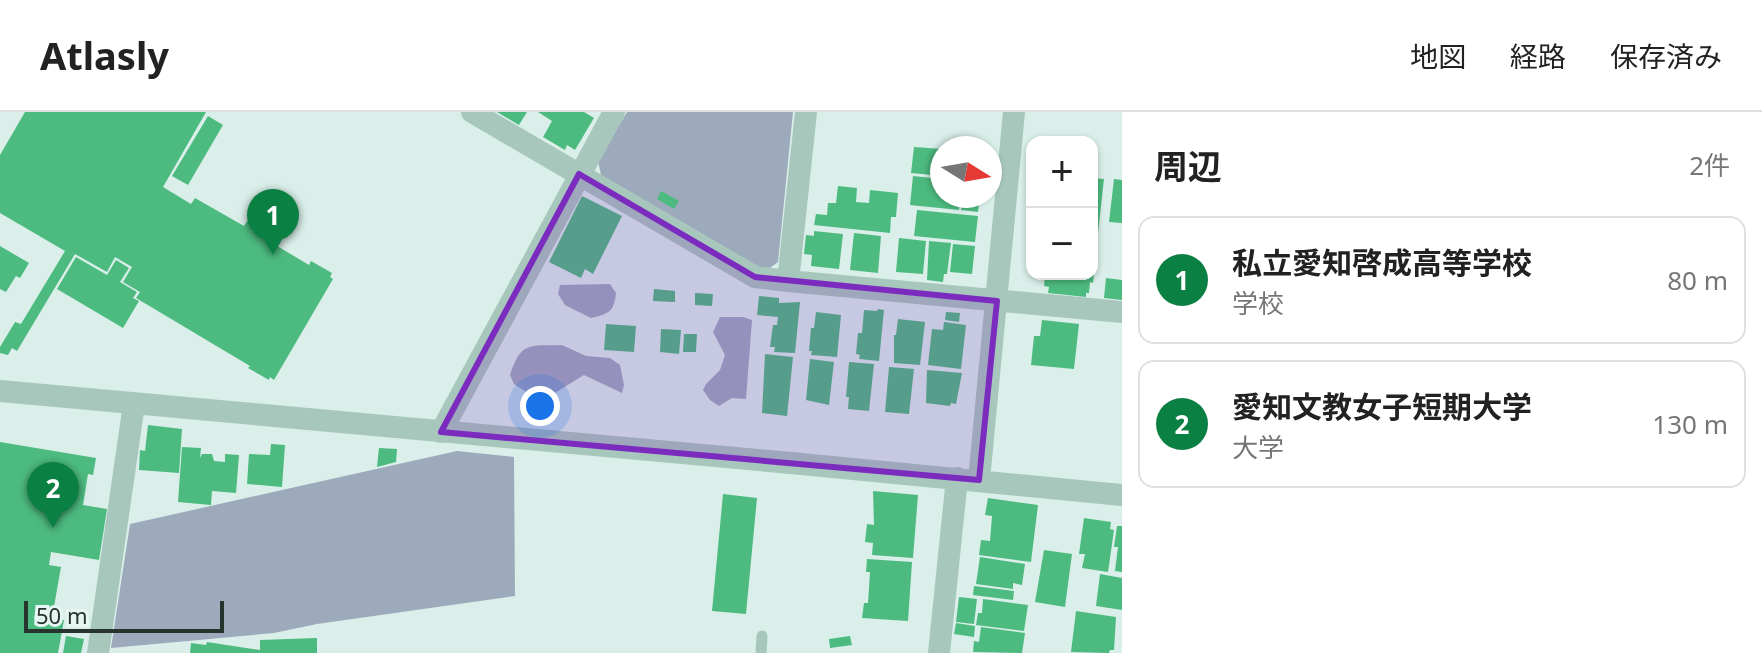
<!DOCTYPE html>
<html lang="ja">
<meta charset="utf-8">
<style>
:root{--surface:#fff;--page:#f2f2f2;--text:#222;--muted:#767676;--line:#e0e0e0;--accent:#0b8043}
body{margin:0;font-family:"Noto Sans","Noto Sans JP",sans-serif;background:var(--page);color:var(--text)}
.controls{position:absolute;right:24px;top:24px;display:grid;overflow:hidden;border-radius:16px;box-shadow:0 2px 6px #0004}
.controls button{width:72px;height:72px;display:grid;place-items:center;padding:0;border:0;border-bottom:2px solid var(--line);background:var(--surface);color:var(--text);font:40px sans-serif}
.compass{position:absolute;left:930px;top:24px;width:72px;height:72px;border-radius:50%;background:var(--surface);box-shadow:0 2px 6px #0004;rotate:101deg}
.scale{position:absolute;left:24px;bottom:20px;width:200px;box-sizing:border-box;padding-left:8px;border:4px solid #27332d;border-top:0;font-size:22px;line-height:28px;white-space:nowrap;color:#27332d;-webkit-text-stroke:6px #e6f7f3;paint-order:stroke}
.you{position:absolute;left:540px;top:294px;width:28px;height:28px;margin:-20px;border:6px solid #fff;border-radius:50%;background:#1a73e8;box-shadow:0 0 0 12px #1a73e833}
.badge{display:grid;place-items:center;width:52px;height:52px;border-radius:50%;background:var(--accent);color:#fff;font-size:26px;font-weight:700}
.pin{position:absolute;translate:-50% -66px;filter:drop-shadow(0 2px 4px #0008)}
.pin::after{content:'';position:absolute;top:42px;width:28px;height:24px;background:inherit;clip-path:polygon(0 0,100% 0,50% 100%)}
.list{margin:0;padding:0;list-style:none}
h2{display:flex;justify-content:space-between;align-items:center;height:104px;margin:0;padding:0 32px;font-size:34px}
h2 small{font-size:26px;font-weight:400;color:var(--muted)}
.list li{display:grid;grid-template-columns:52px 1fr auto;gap:24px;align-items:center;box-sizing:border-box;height:128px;margin:0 16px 16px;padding:0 16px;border:2px solid var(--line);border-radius:16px}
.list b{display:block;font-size:30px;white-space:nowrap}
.list p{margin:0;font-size:26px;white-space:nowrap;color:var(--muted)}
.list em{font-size:26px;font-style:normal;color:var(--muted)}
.map{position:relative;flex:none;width:1122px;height:541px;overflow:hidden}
header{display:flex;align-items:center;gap:48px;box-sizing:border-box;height:112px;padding:0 40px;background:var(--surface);border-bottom:2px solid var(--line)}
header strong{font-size:38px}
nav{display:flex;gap:44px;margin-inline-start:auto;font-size:28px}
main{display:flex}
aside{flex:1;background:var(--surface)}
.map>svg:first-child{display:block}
.green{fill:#9caabc}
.building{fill:#4dbb7f}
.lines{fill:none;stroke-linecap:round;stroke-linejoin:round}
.service{stroke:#a7c6bc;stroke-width:11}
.minor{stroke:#a7c6bc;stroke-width:22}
.tertiary{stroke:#a7c6bc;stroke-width:22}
.marked{fill:#7b2cbf;fill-opacity:0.2;stroke:#7b2cbf;stroke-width:6;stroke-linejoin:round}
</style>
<header>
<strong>Atlasly</strong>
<nav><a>地図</a><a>経路</a><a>保存済み</a></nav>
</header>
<main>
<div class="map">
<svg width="1122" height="541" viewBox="0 0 1122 541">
<rect width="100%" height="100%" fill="#daefea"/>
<path class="green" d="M627 0H793L778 150 770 156 759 155 601 63 598 49Z
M610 172 616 181C614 200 609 202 591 206L565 193 558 182 560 173Z
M720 205H743L752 208 746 287 732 286 719 294 710 288 703 278 706 272 720 258 725 243 713 220Z
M562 233 586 244 610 246 620 253 624 273 622 281 584 263 553 282 537 287 514 272 510 263C521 229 529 234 562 233Z
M457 339 514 345 515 484 317 512 274 521 111 536 130 412Z"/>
<path class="building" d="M25 0H206L163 75 191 92 195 86 244 114 247 109 256 114 252 119 309 153 311 149 332 161 330 165 333 167 274 268 270 265 269 268 248 256 250 254 136 186 140 180 123 170 132 155 115 145 107 160 75 142 17 239 12 236 8 243 0 241V235L15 210 21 212 65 139 0 101V43Z
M497 0H527L519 13Z
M538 0H584L594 6 575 38 567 33 565 38 543 25 552 9Z
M208 4 223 13 188 73 172 64Z
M914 35 942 37V64L911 61Z
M913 64 942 67V84H961L959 98 910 93Z
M1092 66 1104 67 1098 121 1092 120Z
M1114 67 1122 68V111L1109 110Z
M838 74 857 76 856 90 869 91 870 78 898 81 896 105H891L890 121 814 113 816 102 827 103 828 91H836Z
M661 79 679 89 674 97 657 87Z
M582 84 622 104 593 162 585 157 581 166 549 150Z
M962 84H980L978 100 961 98Z
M917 98 978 104 975 130 914 124Z
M814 119 843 122 839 157 811 154 812 143 804 142 806 123 814 124Z
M854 121 881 124 878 161 850 158Z
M899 126 926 129 923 162 896 160Z
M929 129 951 131 947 162H944L943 170 927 168Z
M953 132 975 134 972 162 950 160Z
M0 134 29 151 20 166 16 164 6 180 0 177Z
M76 145 107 163 116 148 129 156 120 170 137 180 133 186 139 189 123 216 57 177Z
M1045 162H1094L1093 171 1090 170 1089 181H1086V185L1048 181 1049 175 1044 174Z
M1106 166 1122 168V188L1104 186Z
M654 177 675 179V190L653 189Z
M695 181 713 182 712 194 695 193Z
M759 184 779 186V191L800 190 795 241 774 240 775 235H770L773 213H777L778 205 757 203Z
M878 197 884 198 879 249 859 247 860 243 856 242 858 221H862L864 198 877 199Z
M816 200 841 203 837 245 811 243 812 239H809L811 216H814Z
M946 200 960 201 959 210 945 208Z
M898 207 925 210 920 253 894 251V223H896Z
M1042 208 1079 212 1074 257 1031 253 1034 224H1040Z
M944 210 966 213 961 257 928 253 932 217 943 218Z
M606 212 636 214 634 240 604 238Z
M661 217 681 218 679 242 660 240Z
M684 222H697L696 240H683Z
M765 242 793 245 787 304 762 301Z
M810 247 834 250 829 293 806 288Z
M849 250 874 252 869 299 848 297 849 285H846Z
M889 255 914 257 909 302 885 300Z
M927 258 962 261 956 292 951 291 950 294 926 291Z
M148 313 182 317 179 361 139 358 140 338 145 339Z
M0 330 96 346 93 363 88 362 83 393 107 397 99 448 51 440 49 453 61 455 52 506 64 508 58 541H0Z
M271 332 285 333 282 375 247 372 249 342 270 343Z
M182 335 201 336 200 346 202 342H212L214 349 225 350V342L239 343 236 381 212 379 211 393 178 390Z
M379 336 397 337 396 350 377 355Z
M873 379 918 383 913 446 872 443 873 431 865 430 867 412 874 413Z
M723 382 757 386 746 502 712 499Z
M988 386 1038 393 1031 450 979 443 981 428 990 429 992 404 985 403Z
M1084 406 1111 410 1110 417 1114 418 1108 460 1082 456 1085 442H1079Z
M1117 414H1122V460L1115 459 1118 435H1114Z
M1044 438 1072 442 1065 495 1035 490Z
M980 445 1025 452 1022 473 1013 471V477L976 472Z
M867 447 912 450 908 509 862 506 864 491H868L870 460H866Z
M1100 462 1122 466V498L1096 494Z
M974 474 1014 479 1013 488 973 483Z
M959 485 977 487 974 512 956 510Z
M983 487 1028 493 1024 519 976 513 978 501H982Z
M1076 499 1116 505 1114 538H1110L1109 541 1071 540Z
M956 511 975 514 974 525 954 522Z
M981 515 1025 521 1022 541 973 540 974 529 979 530Z
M66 524 84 527 81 541H63Z
M850 524 852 533 830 536 829 527Z
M317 526V541H190L191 531 206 533 207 530 260 538V528Z"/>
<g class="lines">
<path class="service" d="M761 541 762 524"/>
<path class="minor" d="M472 0 755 165 788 169
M806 0 788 169 1122 200
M441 320 614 0
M791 351 1122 383
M979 368 1014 0
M98 541 134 292
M939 541 957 366"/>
<path class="tertiary" d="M0 279 791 351"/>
</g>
<path class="marked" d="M579 62 755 165 997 189 979 368 441 320Z"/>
</svg>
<div class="controls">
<button>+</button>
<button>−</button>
</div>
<svg class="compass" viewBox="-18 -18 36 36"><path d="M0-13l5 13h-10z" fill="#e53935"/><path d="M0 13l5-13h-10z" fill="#767676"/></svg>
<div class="scale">50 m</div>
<div class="you"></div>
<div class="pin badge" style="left:273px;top:143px">1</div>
<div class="pin badge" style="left:53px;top:416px">2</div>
</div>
<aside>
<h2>周辺<small>2件</small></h2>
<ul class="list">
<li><span class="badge">1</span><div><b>私立愛知啓成高等学校</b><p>学校</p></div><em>80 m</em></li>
<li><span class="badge">2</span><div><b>愛知文教女子短期大学</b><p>大学</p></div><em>130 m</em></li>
</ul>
</aside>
</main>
